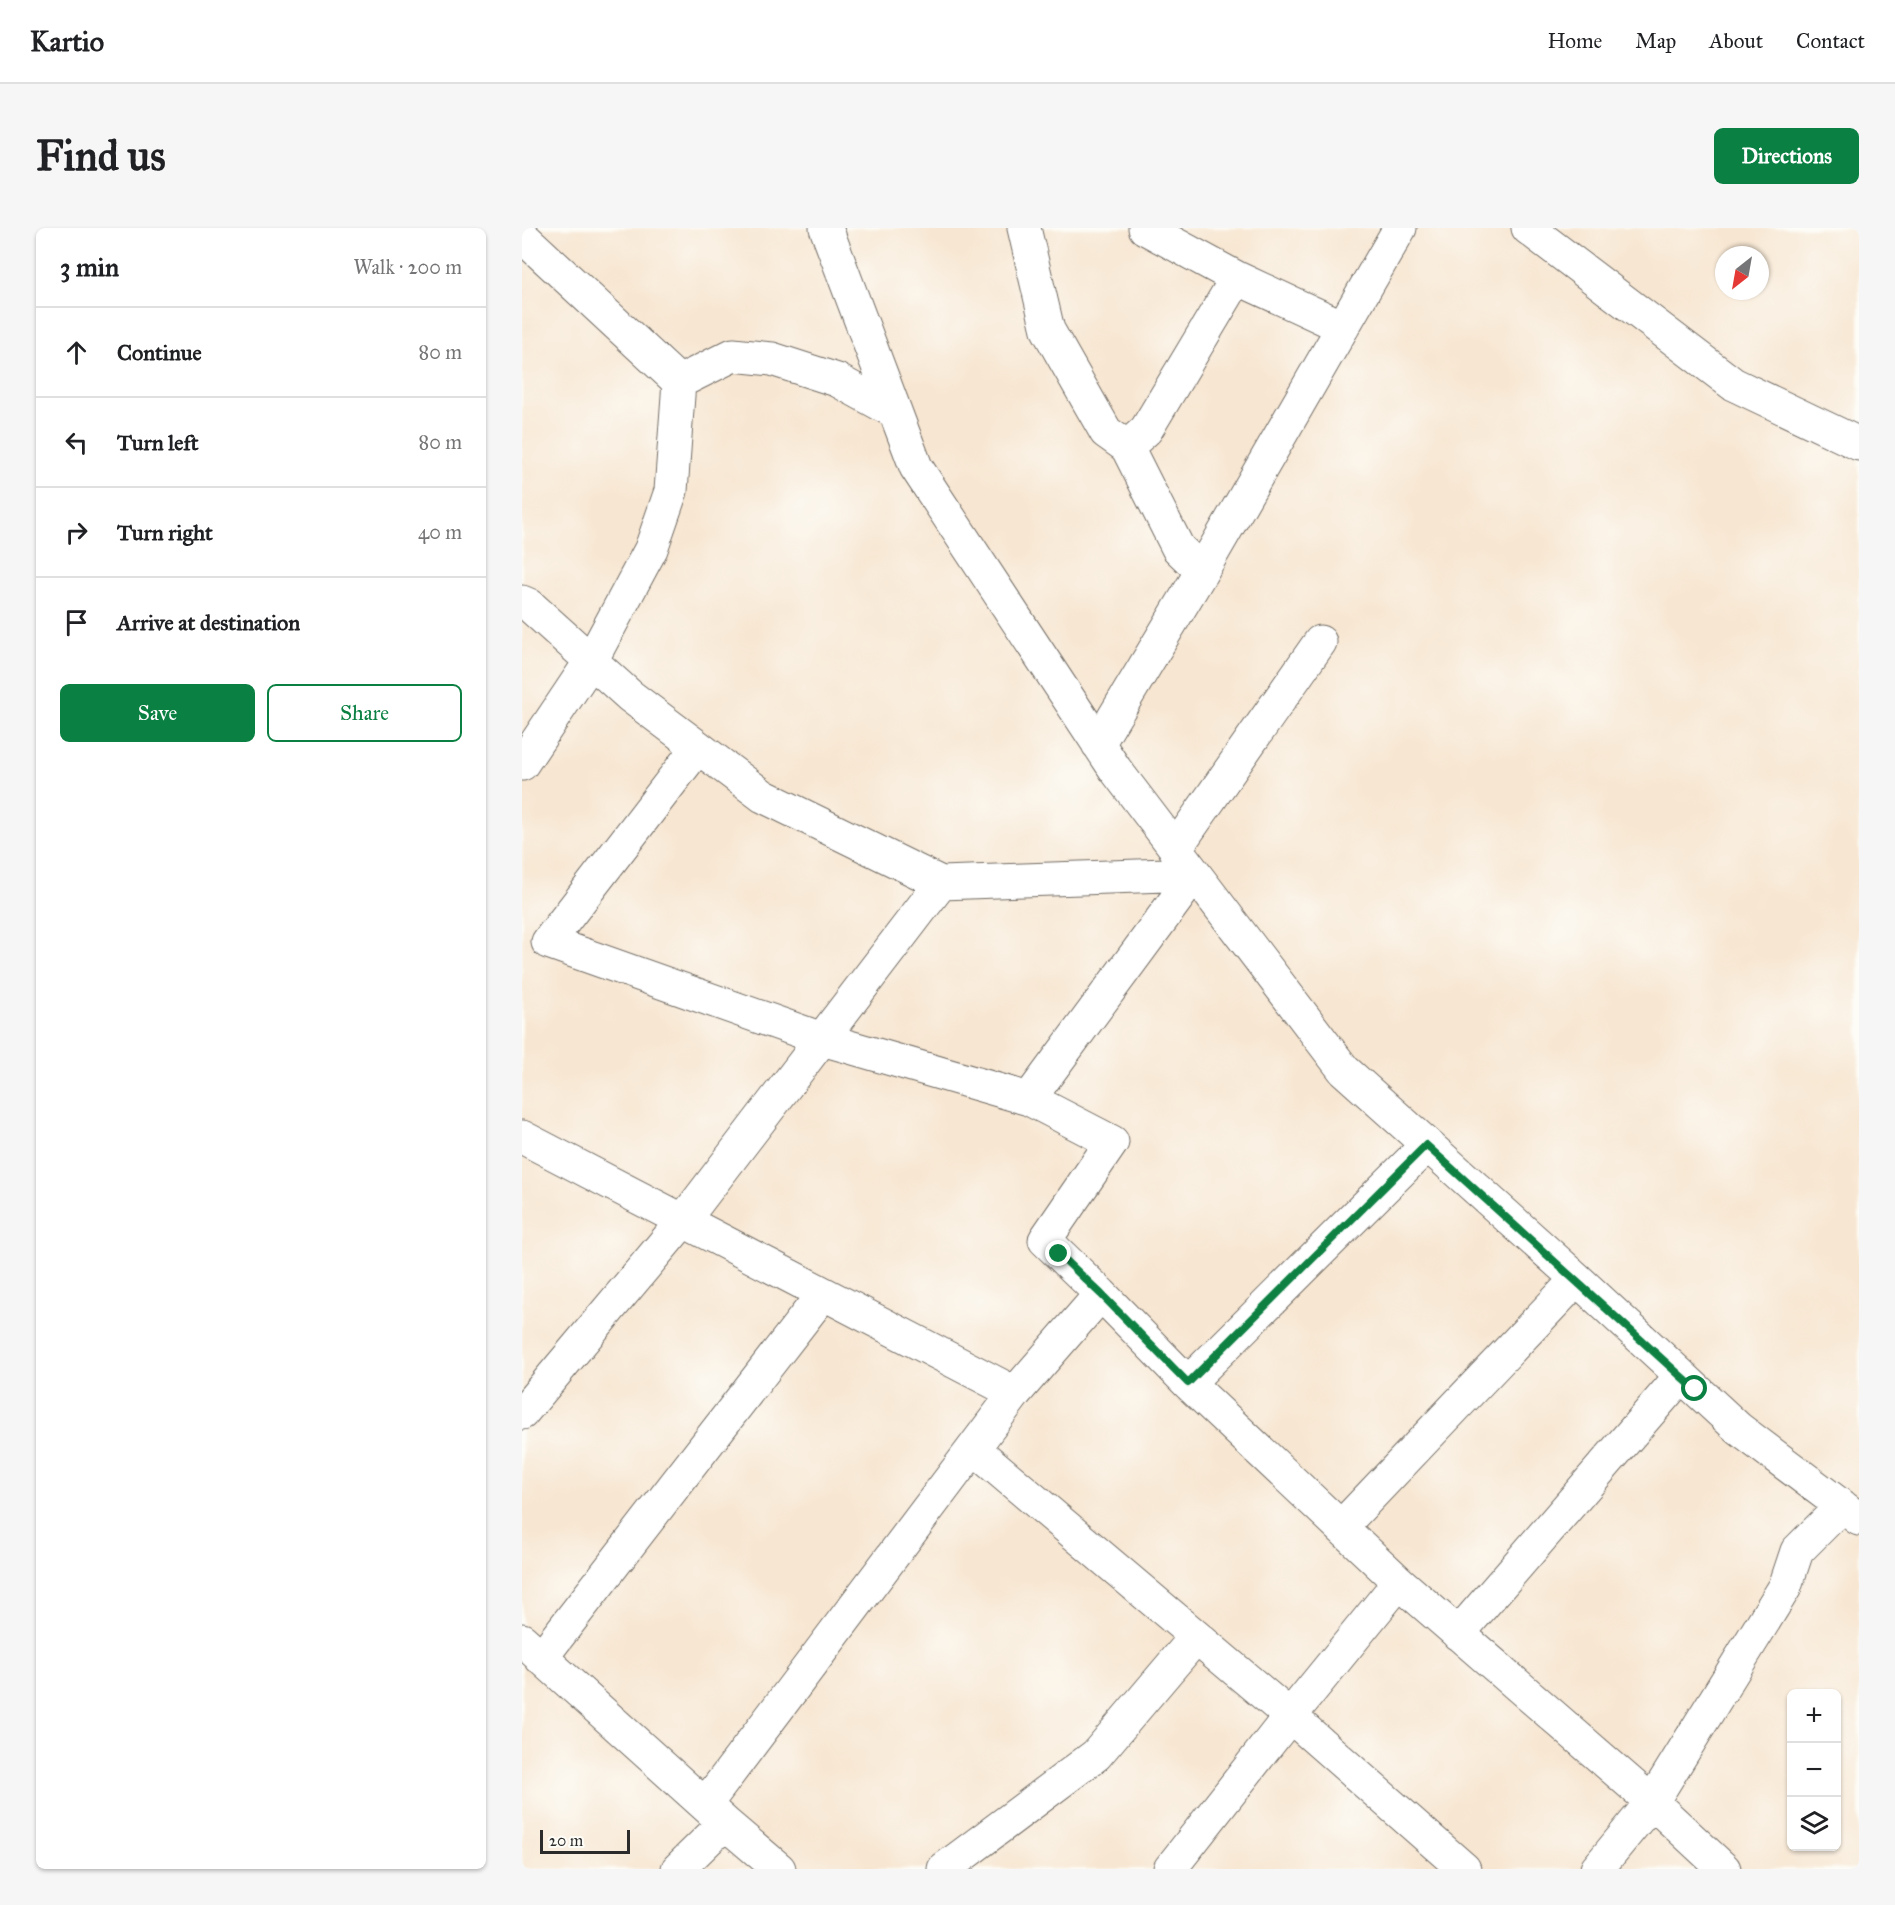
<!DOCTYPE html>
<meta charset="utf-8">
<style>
:root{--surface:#fff;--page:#f6f6f6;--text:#202124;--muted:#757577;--line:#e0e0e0;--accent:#0b8043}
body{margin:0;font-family:"IM FELL Great Primer",serif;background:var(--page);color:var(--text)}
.controls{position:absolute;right:18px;bottom:18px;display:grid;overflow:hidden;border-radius:9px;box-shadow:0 2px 4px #0004}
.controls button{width:54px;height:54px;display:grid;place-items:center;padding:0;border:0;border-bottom:2px solid var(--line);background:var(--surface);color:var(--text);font:30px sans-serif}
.compass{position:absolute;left:1193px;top:18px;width:54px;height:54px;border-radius:50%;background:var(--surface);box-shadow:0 2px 4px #0004;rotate:211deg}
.scale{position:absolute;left:18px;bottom:15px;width:90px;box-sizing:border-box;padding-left:6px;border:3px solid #2b2b2b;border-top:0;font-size:16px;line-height:21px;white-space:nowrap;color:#2b2b2b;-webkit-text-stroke:4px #fdfcf7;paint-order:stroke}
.stop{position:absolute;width:18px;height:18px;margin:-14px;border:4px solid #0b8043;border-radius:50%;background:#fff}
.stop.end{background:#0b8043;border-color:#fff;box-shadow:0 2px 6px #0008}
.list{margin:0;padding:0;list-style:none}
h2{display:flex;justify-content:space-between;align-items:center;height:78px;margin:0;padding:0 24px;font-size:26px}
h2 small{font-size:20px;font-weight:400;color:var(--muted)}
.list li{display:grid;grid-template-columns:39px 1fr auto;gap:18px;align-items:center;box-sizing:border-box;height:90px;padding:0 24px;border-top:2px solid var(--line)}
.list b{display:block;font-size:22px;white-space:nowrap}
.list em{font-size:20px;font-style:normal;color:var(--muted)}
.actions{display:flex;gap:12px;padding:18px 24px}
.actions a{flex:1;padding:14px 0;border:2px solid var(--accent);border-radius:9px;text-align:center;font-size:21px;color:var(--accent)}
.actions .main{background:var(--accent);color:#fff}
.icon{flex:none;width:33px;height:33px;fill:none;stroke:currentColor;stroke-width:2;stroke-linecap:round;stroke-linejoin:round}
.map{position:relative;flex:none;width:1337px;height:1641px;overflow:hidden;border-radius:9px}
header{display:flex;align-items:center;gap:36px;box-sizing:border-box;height:84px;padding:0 30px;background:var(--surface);border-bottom:2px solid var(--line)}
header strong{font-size:28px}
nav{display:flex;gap:33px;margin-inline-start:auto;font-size:21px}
.intro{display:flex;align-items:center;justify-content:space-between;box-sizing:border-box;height:144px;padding:0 36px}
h1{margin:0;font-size:42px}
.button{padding:15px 27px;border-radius:9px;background:var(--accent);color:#fff;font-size:21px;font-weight:700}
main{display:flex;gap:36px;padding:0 36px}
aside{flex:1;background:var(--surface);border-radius:9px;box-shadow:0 2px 4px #0004}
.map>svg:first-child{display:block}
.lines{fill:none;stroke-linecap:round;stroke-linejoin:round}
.minor-casing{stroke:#726c65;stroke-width:35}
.minor{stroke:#fff;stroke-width:33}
.route{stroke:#0b8043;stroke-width:8}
</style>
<header>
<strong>Kartio</strong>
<nav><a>Home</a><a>Map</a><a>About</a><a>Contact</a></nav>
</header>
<div class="intro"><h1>Find us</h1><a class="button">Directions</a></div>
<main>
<aside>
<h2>3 min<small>Walk · 200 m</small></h2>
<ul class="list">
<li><svg class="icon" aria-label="ahead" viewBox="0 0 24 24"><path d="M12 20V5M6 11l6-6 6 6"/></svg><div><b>Continue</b></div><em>80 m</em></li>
<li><svg class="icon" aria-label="left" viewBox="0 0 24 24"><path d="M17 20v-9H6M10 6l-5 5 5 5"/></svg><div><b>Turn left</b></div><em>80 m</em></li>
<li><svg class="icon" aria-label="right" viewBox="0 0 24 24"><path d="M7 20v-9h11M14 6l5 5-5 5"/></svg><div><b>Turn right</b></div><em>40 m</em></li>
<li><svg class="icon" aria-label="arrive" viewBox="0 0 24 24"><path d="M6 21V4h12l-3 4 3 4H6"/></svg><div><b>Arrive at destination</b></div></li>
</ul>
<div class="actions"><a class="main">Save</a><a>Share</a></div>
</aside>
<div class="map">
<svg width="1337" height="1641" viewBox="0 0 1337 1641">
<rect width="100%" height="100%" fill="#fdfcf7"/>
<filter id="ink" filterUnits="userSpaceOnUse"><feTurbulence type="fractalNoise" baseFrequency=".0167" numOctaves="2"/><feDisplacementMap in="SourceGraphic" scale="12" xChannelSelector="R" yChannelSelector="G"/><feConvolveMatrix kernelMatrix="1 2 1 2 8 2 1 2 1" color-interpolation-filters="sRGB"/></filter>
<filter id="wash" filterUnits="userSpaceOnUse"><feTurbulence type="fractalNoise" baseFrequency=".008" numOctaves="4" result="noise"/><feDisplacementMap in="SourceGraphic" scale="24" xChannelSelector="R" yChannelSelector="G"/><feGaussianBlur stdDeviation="1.35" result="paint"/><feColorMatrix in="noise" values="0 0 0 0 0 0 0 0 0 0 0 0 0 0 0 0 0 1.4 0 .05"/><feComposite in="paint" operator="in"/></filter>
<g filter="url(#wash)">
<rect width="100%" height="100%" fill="#f7e6d1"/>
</g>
<g filter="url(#ink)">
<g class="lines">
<defs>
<path id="minor" d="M304 0 394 239 593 541 822 842 1055 1051 1217 1201 1337 1291
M502 0 526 102 584 204 605 219 656 320 680 343
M623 0 715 50 821 99
M1006 0 1211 156 1337 216
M0 8 157 154 149 263 129 321 69 433 0 536
M157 154 211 127 250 131 315 152 373 184
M605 219 624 202 715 50
M0 374 7 377 108 468 241 568 419 655
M576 516 680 343 878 0
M176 519 26 714 300 811 507 871 590 914 523 1012 579 1066
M653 621 798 414
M507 871 673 646
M0 909 493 1165 579 1066 666 1155 905 917
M666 1155 877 1354 1130 1574 1202 1641
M0 1185 160 994 419 655 673 646
M452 1221 768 1488 942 1641
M819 1299 1055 1051
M936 1406 1159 1148
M0 1412 203 1595 257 1641
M19 1430 301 1066
M183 1577 493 1165
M156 1641 203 1595
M422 1641 574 1527 674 1409
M648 1641 768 1488 877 1354
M1075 1641 1130 1574 1263 1359 1275 1323 1320 1278"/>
</defs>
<use href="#minor" class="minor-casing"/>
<use href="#minor" class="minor"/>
</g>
</g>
<g class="lines" filter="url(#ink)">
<path class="route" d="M537 1026 579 1066 666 1155 904 917 1173 1161"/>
</g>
</svg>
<div class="controls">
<button>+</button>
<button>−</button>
<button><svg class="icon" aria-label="layers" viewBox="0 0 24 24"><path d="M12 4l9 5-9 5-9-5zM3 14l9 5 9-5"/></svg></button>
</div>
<svg class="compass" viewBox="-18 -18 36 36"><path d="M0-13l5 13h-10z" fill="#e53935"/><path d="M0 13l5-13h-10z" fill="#757577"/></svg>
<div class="scale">20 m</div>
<div class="stop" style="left:1173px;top:1161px"></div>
<div class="stop end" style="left:537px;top:1026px"></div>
</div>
</main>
